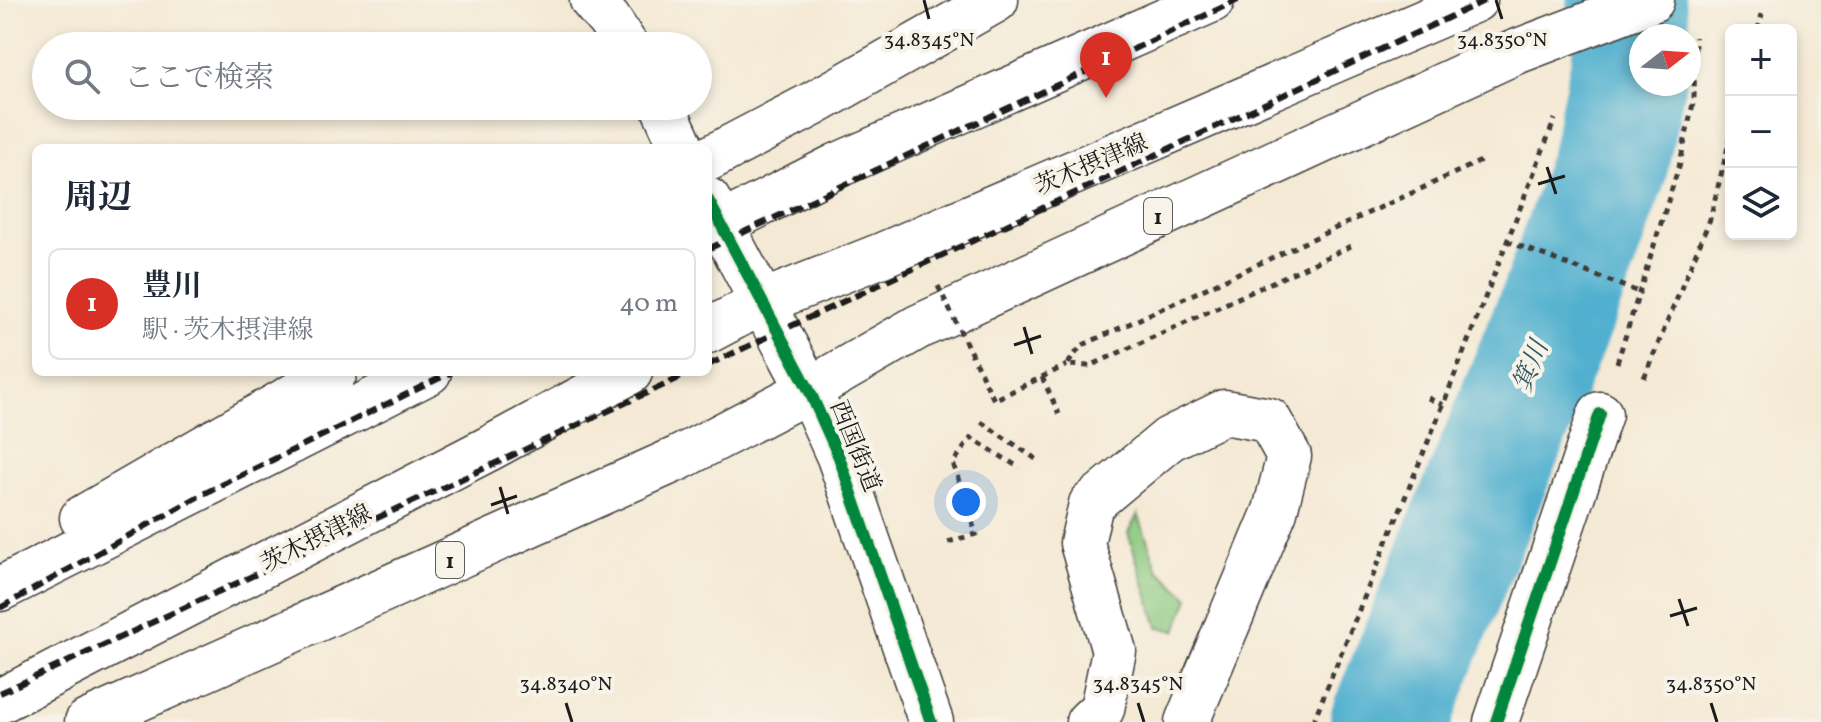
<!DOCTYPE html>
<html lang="ja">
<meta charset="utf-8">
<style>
:root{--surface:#fff;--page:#f2f2f3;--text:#1f2937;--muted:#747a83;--line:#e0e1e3;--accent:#d93025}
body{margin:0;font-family:Vollkorn,"Noto Serif JP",serif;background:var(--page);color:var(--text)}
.controls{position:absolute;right:24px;top:24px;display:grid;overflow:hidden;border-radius:12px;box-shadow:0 4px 12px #0003}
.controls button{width:72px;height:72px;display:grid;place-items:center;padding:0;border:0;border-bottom:2px solid var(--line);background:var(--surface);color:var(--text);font:40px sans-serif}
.compass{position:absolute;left:1629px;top:24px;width:72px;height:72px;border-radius:50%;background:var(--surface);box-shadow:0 4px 12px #0003;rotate:73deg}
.you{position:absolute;left:966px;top:502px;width:28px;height:28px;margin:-20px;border:6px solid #fff;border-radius:50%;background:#1a73e8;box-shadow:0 0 0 12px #1a73e833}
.badge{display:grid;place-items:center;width:52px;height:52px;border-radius:50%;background:var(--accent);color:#fff;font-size:26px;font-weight:700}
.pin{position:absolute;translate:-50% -66px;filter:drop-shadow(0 2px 4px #0008)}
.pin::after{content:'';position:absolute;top:42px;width:28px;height:24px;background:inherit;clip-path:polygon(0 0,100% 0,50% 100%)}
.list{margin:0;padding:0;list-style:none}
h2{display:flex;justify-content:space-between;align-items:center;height:104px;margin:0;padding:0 32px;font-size:34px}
h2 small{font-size:26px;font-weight:400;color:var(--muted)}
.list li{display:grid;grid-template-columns:52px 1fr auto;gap:24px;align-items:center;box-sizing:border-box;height:112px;margin:0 16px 16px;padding:0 16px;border:2px solid var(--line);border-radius:12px}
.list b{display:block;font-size:30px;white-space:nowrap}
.list p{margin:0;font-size:26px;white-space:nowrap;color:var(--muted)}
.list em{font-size:26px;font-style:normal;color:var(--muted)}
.icon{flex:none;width:44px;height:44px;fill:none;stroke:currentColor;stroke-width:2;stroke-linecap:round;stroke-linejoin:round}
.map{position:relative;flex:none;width:1821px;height:722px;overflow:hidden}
.search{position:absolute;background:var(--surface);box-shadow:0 4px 12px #0003;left:32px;top:32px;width:680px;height:88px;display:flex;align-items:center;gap:20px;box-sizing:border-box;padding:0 28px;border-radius:44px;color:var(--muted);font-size:30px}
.panel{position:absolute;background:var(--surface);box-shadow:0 4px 12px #0003;left:32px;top:144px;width:680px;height:232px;border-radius:12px}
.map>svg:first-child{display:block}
.green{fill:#88c77e;stroke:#52724d;stroke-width:2}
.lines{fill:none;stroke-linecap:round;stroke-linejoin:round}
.river{stroke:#51b0cf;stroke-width:118}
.minor-casing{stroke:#3c3b38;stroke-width:47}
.major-casing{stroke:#3c3b38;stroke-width:47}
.path{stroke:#3c3b38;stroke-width:5;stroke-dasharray:6 6;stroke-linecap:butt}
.minor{stroke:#fff;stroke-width:44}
.major{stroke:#fff;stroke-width:44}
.rail{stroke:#1c1c1c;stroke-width:6;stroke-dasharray:12 6;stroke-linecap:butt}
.path-bridge{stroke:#3c3b38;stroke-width:5;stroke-dasharray:6 6;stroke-linecap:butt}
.cycleway-casing{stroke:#f7f3e8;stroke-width:17}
.cycleway{stroke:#00873e;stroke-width:12}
.ticks{fill:none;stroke:#1c1c1c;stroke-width:3}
.labels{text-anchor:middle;stroke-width:8;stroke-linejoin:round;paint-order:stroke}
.shield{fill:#f7f3e8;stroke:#5e5c59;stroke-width:2}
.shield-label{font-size:22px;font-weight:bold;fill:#1c1c1c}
.street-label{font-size:24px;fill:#1c1c1c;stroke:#f7f3e8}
.water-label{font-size:26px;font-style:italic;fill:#315764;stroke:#f7f3e8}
.ticks-label{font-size:20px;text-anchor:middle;fill:#1c1c1c;stroke:#f7f3e8;stroke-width:8;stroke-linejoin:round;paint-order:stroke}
</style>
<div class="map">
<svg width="1821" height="722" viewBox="0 0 1821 722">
<rect width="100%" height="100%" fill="#f7f3e8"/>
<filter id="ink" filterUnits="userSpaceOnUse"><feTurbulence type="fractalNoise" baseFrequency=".0125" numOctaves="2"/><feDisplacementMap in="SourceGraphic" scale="16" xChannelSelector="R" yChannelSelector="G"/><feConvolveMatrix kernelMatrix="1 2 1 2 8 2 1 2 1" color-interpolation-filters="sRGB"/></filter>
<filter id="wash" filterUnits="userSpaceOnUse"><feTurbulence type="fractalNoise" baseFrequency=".006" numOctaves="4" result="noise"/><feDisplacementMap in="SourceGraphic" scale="32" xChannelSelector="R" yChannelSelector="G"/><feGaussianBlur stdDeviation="1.8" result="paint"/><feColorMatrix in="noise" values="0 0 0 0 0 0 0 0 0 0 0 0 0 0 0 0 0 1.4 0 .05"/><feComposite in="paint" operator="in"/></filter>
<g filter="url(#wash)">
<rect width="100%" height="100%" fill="#f4e9d4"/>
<path class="green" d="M1138 514 1158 570 1189 598 1176 631 1158 627 1128 533Z"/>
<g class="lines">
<path class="river" d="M1389 722 1559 303 1608 168 1631 60V31L1626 0"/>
</g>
</g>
<g filter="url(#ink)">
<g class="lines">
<defs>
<path id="minor" d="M592 0 609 20 626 46
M663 106 682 148
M708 200 809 390 839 457 931 722
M1088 722 1102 709 1114 651 1082 543 1091 504 1169 439 1224 412 1269 420 1289 456 1275 511 1187 722
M1496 722 1600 414"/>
<path id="major" d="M708 159 811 105 996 0
M708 231 836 166 1212 0
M708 331 763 302 882 255 1475 0
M82 518 335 372
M0 589 429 372
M0 701 492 447 630 372
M87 722 679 458 809 390 918 327 1513 53 1652 0"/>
</defs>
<use href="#minor" class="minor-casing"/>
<use href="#major" class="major-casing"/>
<path class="path" d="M1758 30 1762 14
M1507 241 1641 293
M1351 246 1090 366 1067 365 1081 346 1483 160
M1617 363 1680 163 1694 99 1695 37
M1042 377 1059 414
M1644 378 1710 219 1731 135
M1428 398 1443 405
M981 422 1036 459
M948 542 976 534 953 463 971 438 1020 468
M1313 722 1443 405 1555 119"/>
<use href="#minor" class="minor"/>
<use href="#major" class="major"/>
<path class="rail" d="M708 249 1238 0
M708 365 1486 0
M0 608 201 495 452 372
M0 693 692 372"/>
<path class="path-bridge" d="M938 286 994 400 1067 365"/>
<defs>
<path id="cycleway" d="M708 200 809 390 839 457 931 722
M1496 722 1600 414"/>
</defs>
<use href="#cycleway" class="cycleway-casing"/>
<use href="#cycleway" class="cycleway"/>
</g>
</g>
<path class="ticks" d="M924 0 929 19M1496 0 1502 19M1547 167 1556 194M1538 184 1565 176M1024 327 1032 354M1014 345 1041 336M500 487 508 514M491 505 517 496M1679 599 1688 626M1670 616 1697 608M566 703 572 722M1138 703 1144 722M1711 703 1717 722"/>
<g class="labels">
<g class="shield">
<rect x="1144" y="198" width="28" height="36" rx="6"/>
<rect x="436" y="542" width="28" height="36" rx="6"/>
</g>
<g class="shield-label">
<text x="1158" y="224">1</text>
<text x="450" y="568">1</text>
</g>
<g class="street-label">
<text transform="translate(1091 164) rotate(-23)" y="8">茨木摂津線</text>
<text transform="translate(856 446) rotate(68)" y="8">西国街道</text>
<text transform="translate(316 538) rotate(-27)" y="8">茨木摂津線</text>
</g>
<g class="water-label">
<text transform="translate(1530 366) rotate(-68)" y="9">箕川</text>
</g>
</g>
<g class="ticks-label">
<text x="929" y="46">34.8345°N</text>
<text x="1502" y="46">34.8350°N</text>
<text x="566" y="690">34.8340°N</text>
<text x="1138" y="690">34.8345°N</text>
<text x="1711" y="690">34.8350°N</text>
</g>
</svg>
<div class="controls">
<button>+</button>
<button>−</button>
<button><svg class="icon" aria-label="layers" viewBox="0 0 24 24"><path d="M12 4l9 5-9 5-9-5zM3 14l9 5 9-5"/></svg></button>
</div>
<svg class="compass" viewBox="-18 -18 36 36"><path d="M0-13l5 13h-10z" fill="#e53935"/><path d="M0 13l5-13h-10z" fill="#747a83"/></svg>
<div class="you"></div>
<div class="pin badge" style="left:1106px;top:98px">1</div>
<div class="search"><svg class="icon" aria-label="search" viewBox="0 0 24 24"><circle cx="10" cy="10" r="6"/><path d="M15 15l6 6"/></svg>ここで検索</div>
<section class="panel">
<h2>周辺<small></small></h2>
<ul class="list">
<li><span class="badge">1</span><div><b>豊川</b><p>駅 · 茨木摂津線</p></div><em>40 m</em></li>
</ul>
</section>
</div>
